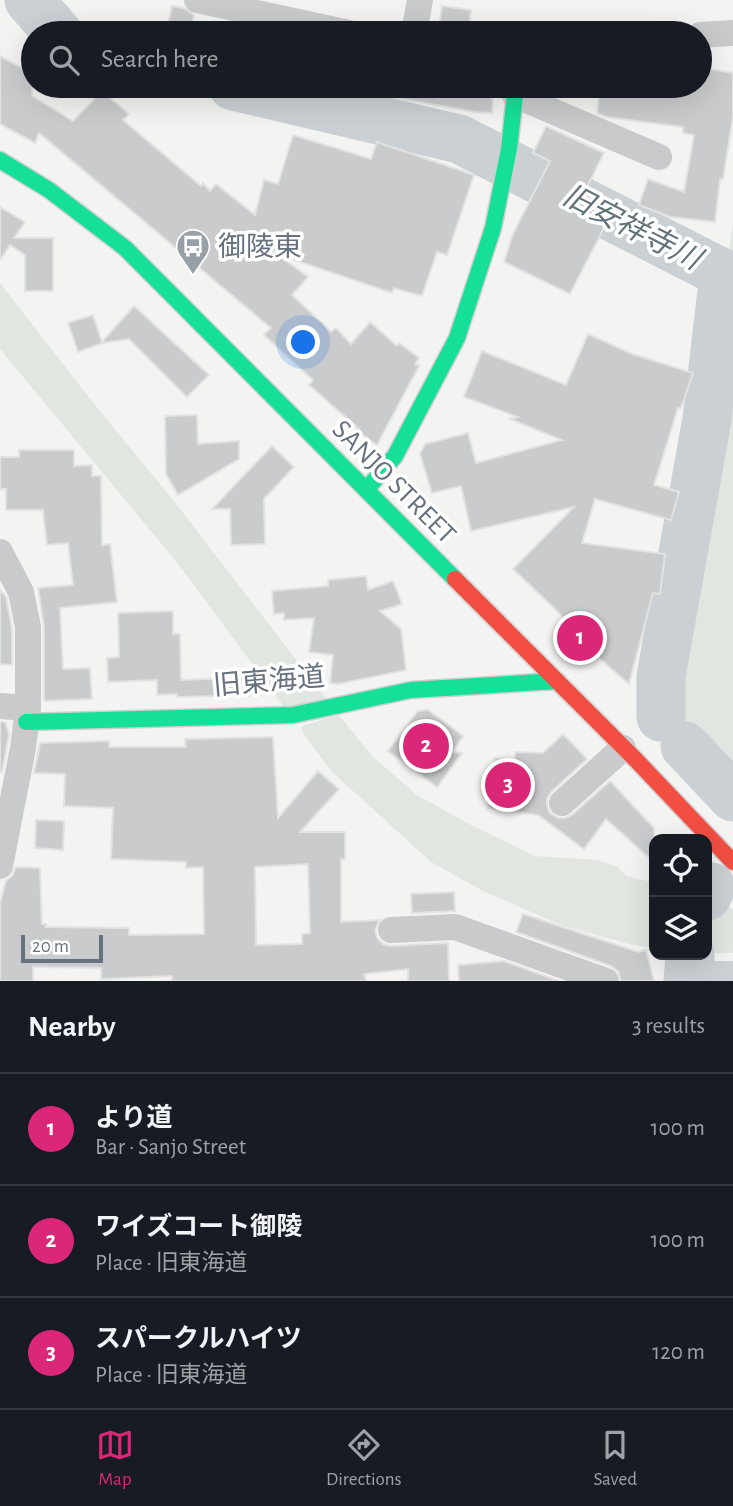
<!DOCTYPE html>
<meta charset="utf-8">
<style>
:root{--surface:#171b24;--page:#20242c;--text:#f1f3f6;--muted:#9ea1a6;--line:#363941;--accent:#db2777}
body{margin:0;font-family:"Alegreya Sans","Noto Sans JP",sans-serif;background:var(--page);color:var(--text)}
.controls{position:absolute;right:21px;bottom:21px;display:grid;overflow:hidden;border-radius:14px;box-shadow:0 7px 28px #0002}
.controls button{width:63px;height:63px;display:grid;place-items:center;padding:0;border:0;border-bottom:2px solid var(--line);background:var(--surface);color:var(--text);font:35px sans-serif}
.scale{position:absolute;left:21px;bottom:18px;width:82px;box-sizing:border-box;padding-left:7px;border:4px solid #66727f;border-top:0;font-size:19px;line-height:24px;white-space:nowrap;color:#66727f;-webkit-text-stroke:5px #fff;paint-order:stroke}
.you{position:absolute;left:304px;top:343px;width:24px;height:24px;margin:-18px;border:5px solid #fff;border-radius:50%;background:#1a73e8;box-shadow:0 0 0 10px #1a73e833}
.badge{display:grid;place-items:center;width:46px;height:46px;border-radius:50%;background:var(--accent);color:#fff;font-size:23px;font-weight:700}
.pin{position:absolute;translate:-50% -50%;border:4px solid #fff;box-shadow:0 2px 7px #0006}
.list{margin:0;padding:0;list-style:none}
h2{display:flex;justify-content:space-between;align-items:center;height:91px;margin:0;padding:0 28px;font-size:30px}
h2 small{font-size:23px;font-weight:400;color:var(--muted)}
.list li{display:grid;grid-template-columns:46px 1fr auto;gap:21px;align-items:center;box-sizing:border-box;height:112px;padding:0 28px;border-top:2px solid var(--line)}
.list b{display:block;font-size:26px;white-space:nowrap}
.list p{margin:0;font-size:23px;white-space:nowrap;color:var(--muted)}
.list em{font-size:23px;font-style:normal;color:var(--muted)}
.icon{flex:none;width:38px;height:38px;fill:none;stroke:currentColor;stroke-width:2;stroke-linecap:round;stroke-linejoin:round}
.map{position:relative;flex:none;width:733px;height:981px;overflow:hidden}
.search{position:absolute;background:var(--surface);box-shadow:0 7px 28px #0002;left:21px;right:21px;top:21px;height:77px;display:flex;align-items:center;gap:18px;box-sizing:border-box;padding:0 24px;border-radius:38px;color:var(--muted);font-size:26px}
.sheet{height:427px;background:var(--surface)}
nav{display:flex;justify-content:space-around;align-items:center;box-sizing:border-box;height:98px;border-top:2px solid var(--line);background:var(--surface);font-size:19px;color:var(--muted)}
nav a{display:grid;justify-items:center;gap:4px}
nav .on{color:var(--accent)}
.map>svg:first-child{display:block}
.green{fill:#e2e6e0}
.water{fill:#cad0d3}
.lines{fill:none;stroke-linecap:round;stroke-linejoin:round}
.river{stroke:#cad0d3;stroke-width:49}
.building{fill:#cacbcc;stroke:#e2e2e2;stroke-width:2;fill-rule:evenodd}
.fast-casing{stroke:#cfcfd0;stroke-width:19}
.jam-casing{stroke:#cfcfd0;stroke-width:19}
.street{stroke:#c9cacb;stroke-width:26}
.fast{stroke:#16e098;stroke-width:16}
.jam{stroke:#f24e42;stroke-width:16}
.labels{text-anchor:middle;stroke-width:7;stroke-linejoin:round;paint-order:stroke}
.poi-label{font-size:28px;fill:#66727f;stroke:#fff;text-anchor:start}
.street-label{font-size:28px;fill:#66727f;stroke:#fff}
.water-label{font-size:30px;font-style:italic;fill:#62737c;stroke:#fff}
</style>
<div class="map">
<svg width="733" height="981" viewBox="0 0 733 981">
<rect width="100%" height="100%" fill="#f3f3f2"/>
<path class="green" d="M733 222V784L668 715Z
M0 283 87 395 177 505 327 700 287 711 179 565 0 349Z
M339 715 372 756 417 795 469 824 535 856 598 860 618 867 626 876 654 883V948L632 945 561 925 483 891 431 862 331 771 303 733 302 726Z
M707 890 715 891 733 910V953H707Z"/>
<path class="water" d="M700 961H733V981H701Z"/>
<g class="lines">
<path class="river" d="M29 0 58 33
M233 86 459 139 724 274 707 419 661 676V717
M685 746 733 797
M707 896 711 887
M688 981 690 955"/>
</g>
<path class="building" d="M172 6 184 8 194 15 190 33 167 29Z
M442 6 471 10 468 33H438Z
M0 56 33 74 32 96 73 121 102 91 129 114 123 120 201 186 203 183 210 191 216 184 255 215 264 180 278 184 293 135 371 159 377 142 474 175 447 255 437 252 422 296 394 288 392 293 277 254 308 277 292 295 331 332 336 328 351 344 370 322 397 346 399 343 419 358 415 364 419 366 377 445 355 430 358 428 309 385 313 380 264 335 271 328 39 133 35 143 0 124Z
M709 69 733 73V117L723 179H720L715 222 670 217 639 205 648 179 684 192 694 135 683 133V127L606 117 597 113 600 86H700V77L707 79Z
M393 86H474V89L493 99 492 113 475 112 392 97Z
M546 126 604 153 576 209 606 224 570 294 504 262 513 234 550 161 533 153Z
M0 207 25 222 14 238H53V291H25V255L10 245 0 260Z
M134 306 209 375 187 397 129 339 103 343 78 352 68 323 93 315 102 342Z
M588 334 632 354 693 373 681 408H678L654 485 679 492 671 520 595 499 582 543 665 554 660 594 653 593 629 684 598 657 597 659 575 641 578 631 513 569 574 507 471 531 461 486 432 493 420 454 425 444 468 433 476 463 562 440 510 419 518 417 464 397 482 351 566 385Z
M197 415 198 444 239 441V459L178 495 166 474 165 416Z
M272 446 294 467 264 499 265 544 231 545 230 509H212Z
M19 450H74V466L92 465V476H101L102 545 110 544 117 602 60 608 63 669 90 668 92 699 44 701V627L38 588 73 585 68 543 47 545 43 510H6V489H0V457H19Z
M366 576 368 590 393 581 402 604 380 611 401 629 406 670 338 684 330 683 333 655 309 652 314 618 284 620V613L274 614 272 591 328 586V580Z
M0 590 6 597 12 629V665L0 664Z
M173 611V634H180L181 680 256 677 258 695 177 697V694L157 695V680L108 682 107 658 119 657 118 613Z
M428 710 463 736 452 752 462 753 437 787 388 751 418 711Z
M0 722H5L9 734 2 772H0Z
M563 734 587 759 551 792 547 799V806L550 813 558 818H566L572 815 610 781 654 828V862L606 819 584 849 538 815 488 808 495 758 515 760V752L543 753Z
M273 737 278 818 318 771 339 789 300 832H345V859H341V922L380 920 375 930 377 938 383 944 391 946 448 943 449 981H408V969L364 974 366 981H172V976L101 979V968L33 967V981H0V903L6 881 12 876 16 867 40 868 42 924H46V927L129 928V935L204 934 203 867 186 868V862L111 859 113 808 64 806 65 774 34 773 40 743 109 741V747H186L185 739ZM308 864 310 933 302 934V944L256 945 255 867Z
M36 820 64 821 63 850 35 848Z
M454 892 455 911 412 913 411 894Z
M523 914 638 952 646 950 654 981H621L618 971 611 966 516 932Z
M504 961 559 981H459L458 965Z"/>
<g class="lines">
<defs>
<path id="fast" d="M0 160 49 190 125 248 455 579
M366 490 395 456 457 338 493 228 509 149 516 86
M26 722 293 715 411 690 557 681"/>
<path id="jam" d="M455 579 636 760 733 862"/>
</defs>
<use href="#fast" class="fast-casing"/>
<use href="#jam" class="jam-casing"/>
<path class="street" d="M197 0 349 33
M414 33 420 0
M700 35 733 33
M515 95 659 157
M0 552 21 592 28 627V708L23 748 0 866
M0 706 28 708
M562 803 623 748
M391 930 455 927 606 981"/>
<use href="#fast" class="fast"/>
<use href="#jam" class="jam"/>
</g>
<defs>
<symbol id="bus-pin" viewBox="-11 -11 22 30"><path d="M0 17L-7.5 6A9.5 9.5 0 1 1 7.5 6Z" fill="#979fa7" stroke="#fff"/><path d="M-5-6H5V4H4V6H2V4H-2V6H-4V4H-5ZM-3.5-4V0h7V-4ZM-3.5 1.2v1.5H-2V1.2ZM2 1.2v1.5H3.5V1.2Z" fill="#fff"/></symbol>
</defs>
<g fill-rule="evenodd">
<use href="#bus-pin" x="174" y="227" width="38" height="52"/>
</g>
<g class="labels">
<g class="poi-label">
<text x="218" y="256">御陵東</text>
</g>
<g class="street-label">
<text transform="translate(395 481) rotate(45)" y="10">SANJO STREET</text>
<text transform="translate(269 680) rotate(-5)" y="10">旧東海道</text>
</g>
<g class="water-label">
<text transform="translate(632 227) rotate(27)" y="10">旧安祥寺川</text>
</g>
</g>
</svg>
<div class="controls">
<button><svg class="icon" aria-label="locate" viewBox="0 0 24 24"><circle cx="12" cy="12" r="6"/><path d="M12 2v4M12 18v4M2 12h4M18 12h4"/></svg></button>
<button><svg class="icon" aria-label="layers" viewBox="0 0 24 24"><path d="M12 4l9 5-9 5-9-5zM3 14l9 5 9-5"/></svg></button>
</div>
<div class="scale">20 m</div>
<div class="you"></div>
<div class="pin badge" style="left:580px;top:638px">1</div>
<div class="pin badge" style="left:426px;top:746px">2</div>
<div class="pin badge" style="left:508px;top:785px">3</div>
<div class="search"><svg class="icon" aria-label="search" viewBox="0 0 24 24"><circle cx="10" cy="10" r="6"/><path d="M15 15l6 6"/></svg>Search here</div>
</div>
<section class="sheet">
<h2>Nearby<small>3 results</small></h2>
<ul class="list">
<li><span class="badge">1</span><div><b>より道</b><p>Bar · Sanjo Street</p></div><em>100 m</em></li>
<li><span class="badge">2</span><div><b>ワイズコート御陵</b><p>Place · 旧東海道</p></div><em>100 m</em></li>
<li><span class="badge">3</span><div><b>スパークルハイツ</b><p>Place · 旧東海道</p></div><em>120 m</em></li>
</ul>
</section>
<nav>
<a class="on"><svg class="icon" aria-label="map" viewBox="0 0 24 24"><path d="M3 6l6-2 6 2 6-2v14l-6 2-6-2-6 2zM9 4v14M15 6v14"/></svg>Map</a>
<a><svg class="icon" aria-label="directions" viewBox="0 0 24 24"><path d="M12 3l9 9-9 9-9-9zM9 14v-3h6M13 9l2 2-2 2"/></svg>Directions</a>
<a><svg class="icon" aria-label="saved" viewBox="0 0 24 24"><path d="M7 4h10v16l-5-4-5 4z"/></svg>Saved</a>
</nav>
